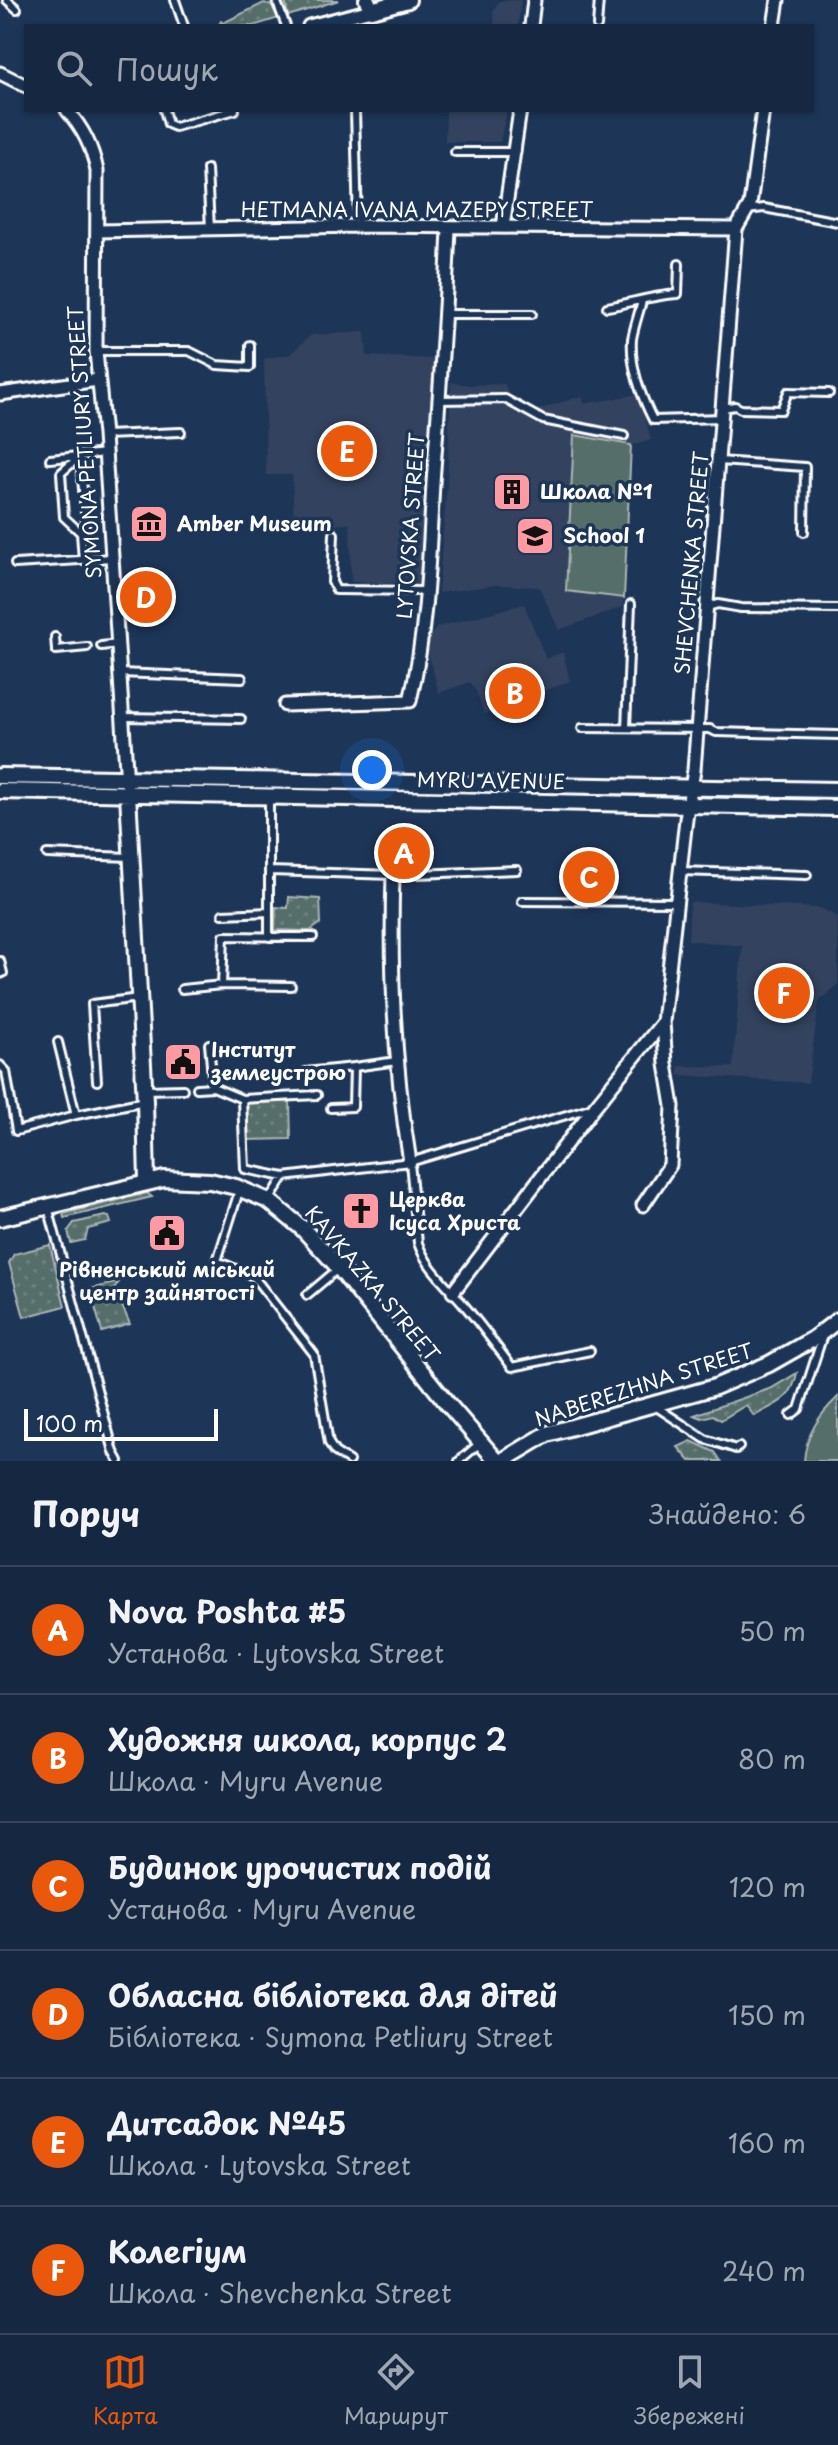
<!DOCTYPE html>
<html lang="uk">
<meta charset="utf-8">
<style>
:root{--surface:#162841;--page:#23344c;--text:#f1f3f6;--muted:#9ea6b1;--line:#35445a;--accent:#ea580c}
body{margin:0;font-family:"Playpen Sans",sans-serif;background:var(--page);color:var(--text)}
.scale{position:absolute;left:24px;bottom:20px;width:194px;box-sizing:border-box;padding-left:8px;border:4px solid #fff;border-top:0;font-size:22px;line-height:28px;white-space:nowrap;color:#fff;-webkit-text-stroke:6px #1d3557;paint-order:stroke}
.you{position:absolute;left:372px;top:770px;width:28px;height:28px;margin:-20px;border:6px solid #fff;border-radius:50%;background:#1a73e8;box-shadow:0 0 0 12px #1a73e833}
.badge{display:grid;place-items:center;width:52px;height:52px;border-radius:50%;background:var(--accent);color:#fff;font-size:26px;font-weight:700}
.pin{position:absolute;translate:-50% -50%;border:4px solid #fff;box-shadow:0 2px 8px #0006}
.list{margin:0;padding:0;list-style:none}
h2{display:flex;justify-content:space-between;align-items:center;height:104px;margin:0;padding:0 32px;font-size:34px}
h2 small{font-size:26px;font-weight:400;color:var(--muted)}
.list li{display:grid;grid-template-columns:52px 1fr auto;gap:24px;align-items:center;box-sizing:border-box;height:128px;padding:0 32px;border-top:2px solid var(--line)}
.list b{display:block;font-size:30px;white-space:nowrap}
.list p{margin:0;font-size:26px;white-space:nowrap;color:var(--muted)}
.list em{font-size:26px;font-style:normal;color:var(--muted)}
.icon{flex:none;width:44px;height:44px;fill:none;stroke:currentColor;stroke-width:2;stroke-linecap:round;stroke-linejoin:round}
.map{position:relative;flex:none;width:838px;height:1461px;overflow:hidden}
.search{position:absolute;background:var(--surface);box-shadow:0 2px 6px #0004;left:24px;right:24px;top:24px;height:88px;display:flex;align-items:center;gap:20px;box-sizing:border-box;padding:0 28px;border-radius:0px;color:var(--muted);font-size:30px}
.sheet{height:872px;background:var(--surface)}
nav{display:flex;justify-content:space-around;align-items:center;box-sizing:border-box;height:112px;border-top:2px solid var(--line);background:var(--surface);font-size:22px;color:var(--muted)}
nav a{display:grid;justify-items:center;gap:4px}
nav .on{color:var(--accent)}
.map>svg:first-child{display:block}
.built{fill:#33435f}
.green{fill:url(#green-dots);stroke:#abb6b4;stroke-width:2}
.pitch{fill:#576e6a;stroke:#abb6b4;stroke-width:2}
.lines{fill:none;stroke-linecap:round;stroke-linejoin:round}
.service-casing{stroke:#fff;stroke-width:12}
.minor-casing{stroke:#fff;stroke-width:17}
.tertiary-casing{stroke:#fff;stroke-width:20}
.service{stroke:#1d3557;stroke-width:6}
.minor{stroke:#1d3557;stroke-width:11}
.tertiary{stroke:#1d3557;stroke-width:14}
.labels{text-anchor:middle;stroke-width:7;stroke-linejoin:round;paint-order:stroke}
.street-label{font-size:20px;fill:#fff;stroke:#1d3557}
.poi-label{font-size:20px;font-weight:bold;fill:#fff;stroke:#1d3557;text-anchor:start}
</style>
<div class="map">
<svg width="838" height="1461" viewBox="0 0 838 1461">
<defs>
<pattern id="green-dots" width="8" height="8" patternUnits="userSpaceOnUse" patternTransform="scale(2)"><rect width="8" height="8" fill="#576e6a"/><path d="M2 2h.1M6 6h.1" fill="none" stroke="#708480" stroke-width="1.8" stroke-linecap="round"/></pattern>
</defs>
<rect width="100%" height="100%" fill="#1d3557"/>
<filter id="ink" filterUnits="userSpaceOnUse"><feTurbulence type="fractalNoise" baseFrequency=".0125" numOctaves="2"/><feDisplacementMap in="SourceGraphic" scale="16" xChannelSelector="R" yChannelSelector="G"/><feConvolveMatrix kernelMatrix="1 2 1 2 8 2 1 2 1" color-interpolation-filters="sRGB"/></filter>
<g filter="url(#ink)">
<path class="built" d="M521 0 518 26H495L493 11 499 1Z
M450 110H507L500 142H445L446 111Z
M365 332 367 356 436 359 421 584 351 582 350 524 294 527 292 475H266L264 359 290 354 311 335Z
M451 382 469 385 505 384 509 397 534 411 582 396 584 404 638 394 651 440 631 446 623 607 559 630 539 587 496 585 438 593 447 486Z
M524 604 546 659 563 652 570 681 484 714 476 691 470 682 439 693 427 648 431 635 437 627Z
M690 902 820 908 838 917V984L819 1002 808 1083 679 1075V1066L733 1067 742 946 688 940Z"/>
<path class="green" d="M285 0H339L288 16Z
M264 3 271 5 279 18 253 26H218L221 21 223 23Z
M151 784 660 796V799L151 788Z
M289 897 320 899 321 923 310 931 275 930 276 907 288 908Z
M290 1101 291 1139 248 1140 247 1103Z
M147 1193 152 1197 64 1218 63 1214Z
M105 1216 109 1217 111 1223 88 1229 85 1240 71 1243 68 1231 74 1223Z
M50 1245 65 1306 24 1317 9 1263 14 1254Z
M119 1282 111 1294 120 1301 130 1324 102 1332 90 1289Z
M797 1373C791 1402 778 1402 754 1416L746 1405 721 1420 713 1415 702 1418 694 1415 772 1388Z
M691 1441 715 1452 721 1461H690L678 1447Z"/>
<path class="pitch" d="M574 435 631 445 624 598 566 591Z
M838 1397V1461H804C806 1434 819 1415 838 1397Z"/>
<g class="lines">
<defs>
<path id="service" d="M7 0 17 9
M175 0 184 26
M276 0 286 26
M597 26 599 0
M164 110 168 124 175 127 235 110
M355 110 358 226
M455 152H515
M207 169 210 229
M747 210 764 208 838 222
M642 301C639 313 634 327 632 339 630 366 641 396 653 420L722 418
M607 307C631 303 654 295 678 294L679 264
M445 314H532
M96 351H189L217 365 250 367V345
M439 400 505 399 543 420 624 436
M722 408 735 406 741 409 781 410 788 392 829 393
M104 435 181 432
M80 456 86 523 81 533 83 560
M80 456 61 473 64 517 81 533
M50 459 105 453
M719 461 805 467 804 532
M334 534 332 582 336 590 426 591
M15 564 112 558
M707 607 718 604 741 608 838 609
M55 637 56 650 87 647
M101 646 118 644
M120 673 242 678
M123 717 241 719
M582 728 710 729 716 732 838 735
M626 728 631 604
M269 797V937
M47 854 131 857
M270 871 393 875 517 870
M680 871 807 875
M522 901 678 902
M223 914 269 912
M0 961 3 973 0 974
M291 986 222 985 224 936 313 937
M182 989 222 985
M58 1042 76 1115
M209 1044 213 1087
M0 1065 6 1071 16 1131 76 1115 145 1101
M354 1067 397 1061
M305 1072 354 1067 353 1107 331 1108
M97 1081 92 1004 139 998
M197 1088 213 1087 242 1099 317 1095
M145 1090 183 1089
M242 1099 245 1169 284 1177 410 1162 593 1107
M410 1163 418 1243C427 1269 448 1285 464 1305 481 1325 496 1346 512 1367L590 1351
M240 1188 217 1261 253 1276 314 1354 329 1443 335 1452 349 1461
M269 1201 284 1177
M48 1207 114 1452 119 1461
M307 1295 339 1268
M655 1406 705 1439 736 1449 739 1447
M791 1415 799 1409 823 1335
M459 1461 480 1443"/>
<path id="minor" d="M309 26 371 10
M531 26 534 0
M774 26 778 0
M0 73 26 86
M67 110C83 129 92 146 97 171L96 351 104 435 127 784
M503 227 520 110
M98 231 358 226 736 229
M0 394 98 380
M285 705 410 701C427 630 429 556 433 483 439 398 446 312 449 227
M393 875C390 972 394 1066 410 1162
M643 1205 670 1165 673 1106 666 1064 663 1022
M453 1292 595 1106 663 1022 686 819 694 770 736 229 750 205 763 110"/>
<path id="tertiary" d="M367 0 371 10 408 0
M0 776 838 790
M0 791 838 808
M128 794 145 1101 147 1182
M0 1218 164 1179 210 1181 236 1187 269 1201 302 1228 339 1268 447 1403 497 1461
M502 1461 547 1434 715 1387 769 1364 813 1339 838 1320"/>
</defs>
<use href="#service" class="service-casing"/>
<use href="#minor" class="minor-casing"/>
<use href="#tertiary" class="tertiary-casing"/>
<use href="#service" class="service"/>
<use href="#minor" class="minor"/>
<use href="#tertiary" class="tertiary"/>
</g>
</g>
<defs>
<symbol id="building-square" viewBox="-11 -11 22 22"><rect x="-9" y="-9" width="18" height="18" rx="4" fill="#ff9aa2" stroke="#1d3557"/><path d="M-4-6H4V6H1V3H-1V6H-4ZM-2.5-4.3h1.7v1.8h-1.7ZM.8-4.3h1.7v1.8H.8ZM-2.5-1h1.7V.8h-1.7ZM.8-1h1.7V.8H.8Z" fill="#111"/></symbol>
<symbol id="museum-square" viewBox="-11 -11 22 22"><rect x="-9" y="-9" width="18" height="18" rx="4" fill="#ff9aa2" stroke="#1d3557"/><path d="M0-6L6-3V-2H-6V-3ZM-5-1h2V3h-2ZM-1-1h2V3h-2ZM3-1h2V3H3ZM-6 4H6V6H-6Z" fill="#111"/></symbol>
<symbol id="school-square" viewBox="-11 -11 22 22"><rect x="-9" y="-9" width="18" height="18" rx="4" fill="#ff9aa2" stroke="#1d3557"/><path d="M0-5L7-2L0 1L-7-2ZM-4 1L0 2.5L4 1V4Q0 6-4 4Z" fill="#111"/></symbol>
<symbol id="civic-square" viewBox="-11 -11 22 22"><rect x="-9" y="-9" width="18" height="18" rx="4" fill="#ff9aa2" stroke="#1d3557"/><path d="M-.6-6.5H3V-4.5H.6V-3L4-1V1h2V6H-6V1h2V-1L-.6-3ZM-1.2 2.5V6h2.4V2.5Z" fill="#111"/></symbol>
<symbol id="church-square" viewBox="-11 -11 22 22"><rect x="-9" y="-9" width="18" height="18" rx="4" fill="#ff9aa2" stroke="#1d3557"/><path d="M-1.2-6h2.4v3.5h3.3v2.4h-3.3V6h-2.4V-.1h-3.3v-2.4h3.3Z" fill="#111"/></symbol>
</defs>
<g fill-rule="evenodd">
<use href="#building-square" x="490" y="470" width="44" height="44"/>
<use href="#museum-square" x="127" y="502" width="44" height="44"/>
<use href="#school-square" x="513" y="514" width="44" height="44"/>
<use href="#civic-square" x="161" y="1040" width="44" height="44"/>
<use href="#church-square" x="339" y="1189" width="44" height="44"/>
<use href="#civic-square" x="145" y="1211" width="44" height="44"/>
</g>
<g class="labels">
<g class="street-label">
<text x="417" y="217">HETMANA IVANA MAZEPY STREET</text>
<text transform="translate(85 442) rotate(-94)" y="7">SYMONA PETLIURY STREET</text>
<text transform="translate(411 526) rotate(-86)" y="7">LYTOVSKA STREET</text>
<text transform="translate(692 563) rotate(-85)" y="7">SHEVCHENKA STREET</text>
<text transform="translate(491 781) rotate(1)" y="7">MYRU AVENUE</text>
<text transform="translate(372 1284) rotate(50)" y="7">KAVKAZKA STREET</text>
<text transform="translate(644 1385) rotate(-18)" y="7">NABEREZHNA STREET</text>
</g>
<g class="poi-label">
<text x="540" y="499">Школа №1</text>
<text x="177" y="531">Amber Museum</text>
<text x="563" y="543">School 1</text>
<text x="211" y="1057">Інститут<tspan x="211" dy="23">землеустрою</tspan></text>
<text x="389" y="1207">Церква<tspan x="389" dy="23">Ісуса Христа</tspan></text>
<text x="167" y="1277" text-anchor="middle">Рівненський міський<tspan x="167" dy="23">центр зайнятості</tspan></text>
</g>
</g>
</svg>
<div class="scale">100 m</div>
<div class="you"></div>
<div class="pin badge" style="left:404px;top:853px">A</div>
<div class="pin badge" style="left:515px;top:693px">B</div>
<div class="pin badge" style="left:589px;top:877px">C</div>
<div class="pin badge" style="left:146px;top:597px">D</div>
<div class="pin badge" style="left:347px;top:451px">E</div>
<div class="pin badge" style="left:784px;top:993px">F</div>
<div class="search"><svg class="icon" aria-label="search" viewBox="0 0 24 24"><circle cx="10" cy="10" r="6"/><path d="M15 15l6 6"/></svg>Пошук</div>
</div>
<section class="sheet">
<h2>Поруч<small>Знайдено: 6</small></h2>
<ul class="list">
<li><span class="badge">A</span><div><b>Nova Poshta #5</b><p>Установа · Lytovska Street</p></div><em>50 m</em></li>
<li><span class="badge">B</span><div><b>Художня школа, корпус 2</b><p>Школа · Myru Avenue</p></div><em>80 m</em></li>
<li><span class="badge">C</span><div><b>Будинок урочистих подій</b><p>Установа · Myru Avenue</p></div><em>120 m</em></li>
<li><span class="badge">D</span><div><b>Обласна бібліотека для дітей</b><p>Бібліотека · Symona Petliury Street</p></div><em>150 m</em></li>
<li><span class="badge">E</span><div><b>Дитсадок №45</b><p>Школа · Lytovska Street</p></div><em>160 m</em></li>
<li><span class="badge">F</span><div><b>Колегіум</b><p>Школа · Shevchenka Street</p></div><em>240 m</em></li>
</ul>
</section>
<nav>
<a class="on"><svg class="icon" aria-label="map" viewBox="0 0 24 24"><path d="M3 6l6-2 6 2 6-2v14l-6 2-6-2-6 2zM9 4v14M15 6v14"/></svg>Карта</a>
<a><svg class="icon" aria-label="directions" viewBox="0 0 24 24"><path d="M12 3l9 9-9 9-9-9zM9 14v-3h6M13 9l2 2-2 2"/></svg>Маршрут</a>
<a><svg class="icon" aria-label="saved" viewBox="0 0 24 24"><path d="M7 4h10v16l-5-4-5 4z"/></svg>Збережені</a>
</nav>
